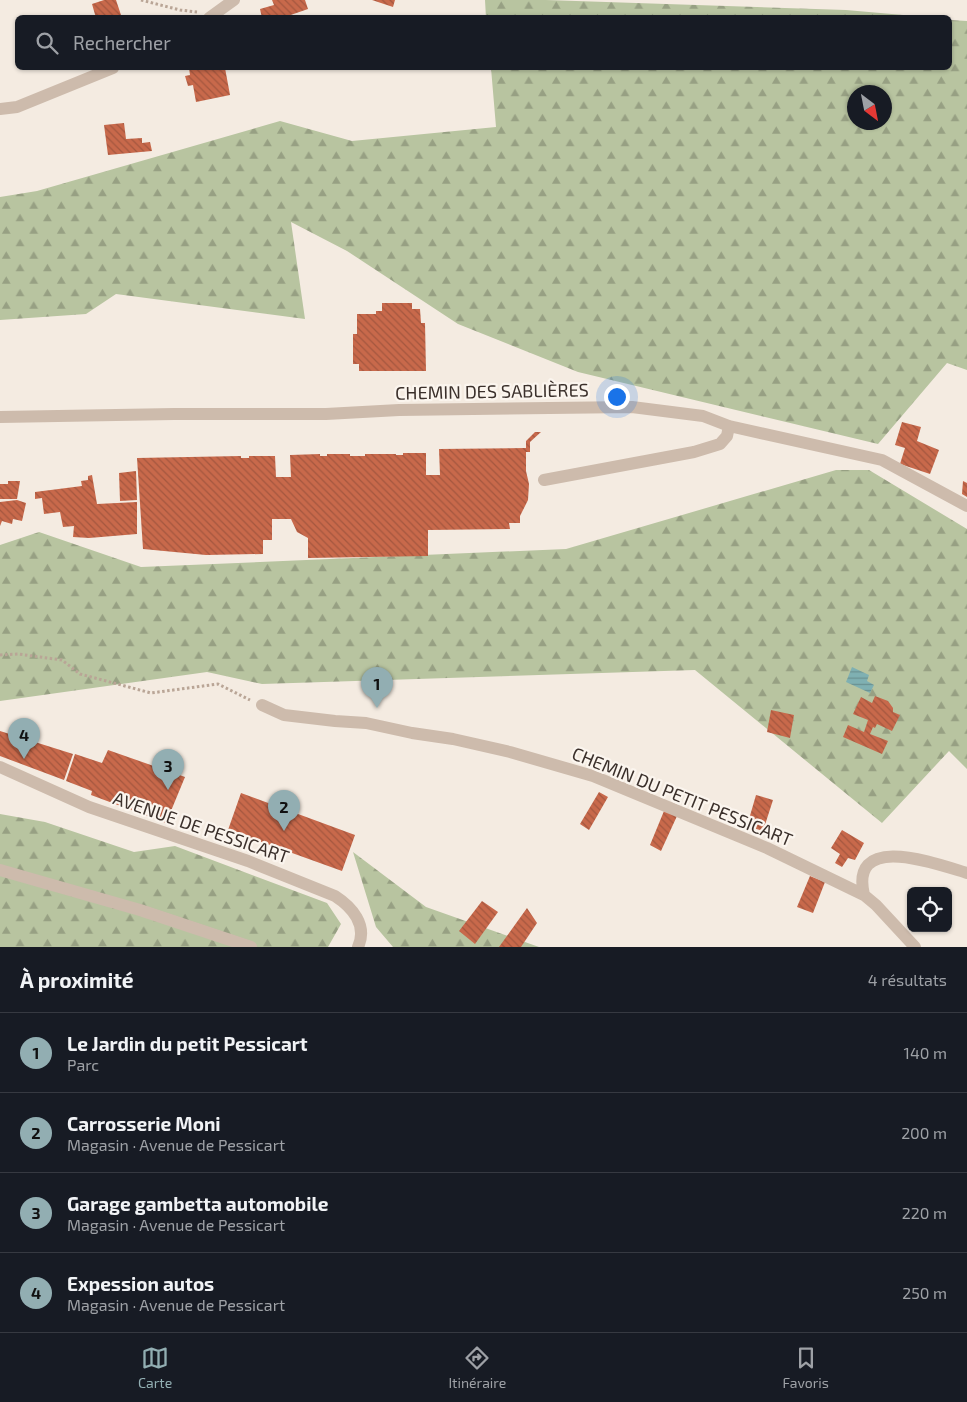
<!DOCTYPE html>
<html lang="fr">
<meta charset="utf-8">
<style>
:root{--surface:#171b24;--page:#242831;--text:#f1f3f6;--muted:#9ea1a6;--line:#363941;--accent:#92aeb2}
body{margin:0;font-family:"Exo 2",sans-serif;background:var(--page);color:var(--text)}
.controls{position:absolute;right:15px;bottom:15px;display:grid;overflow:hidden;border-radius:8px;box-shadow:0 1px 4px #0004}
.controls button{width:45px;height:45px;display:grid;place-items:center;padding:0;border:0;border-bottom:1px solid var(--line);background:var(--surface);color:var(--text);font:25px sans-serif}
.compass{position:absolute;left:847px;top:85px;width:45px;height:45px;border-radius:50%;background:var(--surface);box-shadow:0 1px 4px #0004;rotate:148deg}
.you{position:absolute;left:616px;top:396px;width:18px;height:18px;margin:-12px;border:4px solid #fff;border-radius:50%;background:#1a73e8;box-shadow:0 0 0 8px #1a73e833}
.badge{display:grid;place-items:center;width:32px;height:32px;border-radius:50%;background:var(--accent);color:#111;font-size:16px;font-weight:700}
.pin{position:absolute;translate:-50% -41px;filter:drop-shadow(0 1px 2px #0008)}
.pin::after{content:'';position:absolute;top:26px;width:18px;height:15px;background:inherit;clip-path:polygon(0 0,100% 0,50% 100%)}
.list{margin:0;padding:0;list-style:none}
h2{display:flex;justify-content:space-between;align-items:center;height:65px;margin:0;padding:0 20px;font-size:21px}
h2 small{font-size:16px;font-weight:400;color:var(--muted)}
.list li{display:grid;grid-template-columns:32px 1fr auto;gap:15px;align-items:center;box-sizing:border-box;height:80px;padding:0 20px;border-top:1px solid var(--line)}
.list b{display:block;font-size:19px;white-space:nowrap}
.list p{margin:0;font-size:16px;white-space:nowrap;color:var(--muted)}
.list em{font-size:16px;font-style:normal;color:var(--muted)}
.icon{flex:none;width:28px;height:28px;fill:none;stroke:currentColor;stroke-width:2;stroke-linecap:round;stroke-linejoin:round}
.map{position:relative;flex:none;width:967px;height:947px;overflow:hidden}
.search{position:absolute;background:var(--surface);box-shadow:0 1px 4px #0004;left:15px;right:15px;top:15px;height:55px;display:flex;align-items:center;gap:12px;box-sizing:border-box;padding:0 18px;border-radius:8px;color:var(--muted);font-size:19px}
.sheet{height:385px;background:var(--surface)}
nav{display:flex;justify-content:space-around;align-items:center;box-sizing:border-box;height:70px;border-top:1px solid var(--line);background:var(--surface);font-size:14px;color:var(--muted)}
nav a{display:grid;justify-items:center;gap:2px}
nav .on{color:var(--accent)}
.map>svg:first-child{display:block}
.forest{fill:url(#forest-firs);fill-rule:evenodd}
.water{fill:url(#water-rules)}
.building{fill:url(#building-back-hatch)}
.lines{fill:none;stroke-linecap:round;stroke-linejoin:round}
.path{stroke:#b9a596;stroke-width:3;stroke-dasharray:2.5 2.5;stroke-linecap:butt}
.minor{stroke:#cdbbac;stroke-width:12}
.labels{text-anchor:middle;stroke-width:4.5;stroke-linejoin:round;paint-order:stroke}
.street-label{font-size:18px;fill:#3b302b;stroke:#fbf5ee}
</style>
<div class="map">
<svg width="967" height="947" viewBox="0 0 967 947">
<defs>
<pattern id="forest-firs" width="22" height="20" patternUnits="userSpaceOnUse" patternTransform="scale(1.25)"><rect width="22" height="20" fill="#b8c4a0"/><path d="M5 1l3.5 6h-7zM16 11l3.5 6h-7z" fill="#97a083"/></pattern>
<pattern id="water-rules" width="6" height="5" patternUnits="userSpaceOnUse" patternTransform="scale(1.25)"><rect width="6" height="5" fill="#7fb0b2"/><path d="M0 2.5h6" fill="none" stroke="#699091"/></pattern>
<pattern id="building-back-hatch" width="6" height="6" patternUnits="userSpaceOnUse" patternTransform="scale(1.25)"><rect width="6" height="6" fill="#c8694b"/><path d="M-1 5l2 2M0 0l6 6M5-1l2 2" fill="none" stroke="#a4573f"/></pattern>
</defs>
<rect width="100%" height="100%" fill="#f4ebe1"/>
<path class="forest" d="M485 0H546L846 10 926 17 486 18Z
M950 20 967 21V370L947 363 878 444 578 372 458 324 347 251 291 222 305 319 116 294 86 314 0 320V197L37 191 280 121 352 141 496 127 491 68H950ZM884 92V122H854V92Z
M836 470H869L967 529V769L949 751 882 823 695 670 262 684 207 672 0 701V545L39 532 141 567 566 549Z
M0 814 45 822 134 852 175 846 327 903 341 924 328 947H0Z
M353 852 426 907 539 947H393L376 927Z"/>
<path class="water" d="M852 667 869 675 867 681 874 685 870 693 846 682Z"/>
<path class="building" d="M104 0H116L122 18H96L92 4Z
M272 0H305L308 9 282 18H262L260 9 274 5Z
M372 0H395L393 7Z
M189 68H225L230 95 196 102 193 85 188 86 185 76 190 75Z
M124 123 126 139 142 138V143L150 142 152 151 108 155 104 125Z
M382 303H412V309H420L421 323H425L426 371H359V364H353V334H357V314H376V311H382Z
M902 422 921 427 917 441 939 450 930 474 900 464 905 448 895 445Z
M535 432H541L530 442V452H526V471L529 484 528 500 520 516V523H509L510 529 428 530V556L308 558V538L297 532 291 519H272V540H263V554L206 555 143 549 137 458 241 456V458H249V456H275L276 477H291L290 455 320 454V456H327V454H350V456H365V454H396V455H403V453H426V475H440L439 449 526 448V441Z
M136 471 137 500 120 501 119 473Z
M92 475 97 504 137 502V534L89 538 73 537 74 526 63 527 60 512 44 514 42 498 35 499V492L82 486 81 481 88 480V476Z
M8 481H20L17 499H0V484H8Z
M963 481 967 483V497L962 494Z
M17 500 26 503 22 521 13 519 12 524 2 521 0 526V502Z
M875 696 888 701 893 708V712L900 715 892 731 877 724 875 728 873 727 870 734 888 741 882 754 843 737 848 725 864 732 868 720 853 714 861 697 872 703Z
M771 710 794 715 790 738 767 732Z
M0 731 73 754 64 780 0 756Z
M108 750 185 777 166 823 91 795 92 791 66 781 75 754 102 763Z
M599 792 608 797 589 830 580 824Z
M241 793 355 835 342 871 228 830Z
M756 795 773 800 763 831 747 826Z
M664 811 677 816 661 851 650 845Z
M842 830 864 843 855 860 848 858 842 867 835 863 840 854 831 848Z
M810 876 825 882 813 913 797 907Z
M482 901 498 912 475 944 459 931Z
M527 908 537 923 521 947H499Z"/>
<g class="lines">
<path class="path" d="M141 0 180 10 197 12
M0 655 18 654 62 660 80 674 151 693 218 684 250 700"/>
<path class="minor" d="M209 18 234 0
M0 109 17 107 113 68
M0 417 174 414H326L399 410 632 407 703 416 729 426 882 460 967 506
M544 480 694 452 720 444 727 436 729 426
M262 705 284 715 335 721 366 723 412 733 453 739 510 752 593 776 767 848 864 895 876 905 915 947
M0 767 89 807 248 861 335 896C352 907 368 925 358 947
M0 870 140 910 251 947
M864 895C849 831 937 864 967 873"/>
</g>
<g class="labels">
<g class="street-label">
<text transform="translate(492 392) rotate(-1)" y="6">CHEMIN DES SABLIÈRES</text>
<text transform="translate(682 797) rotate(22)" y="6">CHEMIN DU PETIT PESSICART</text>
<text transform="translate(201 828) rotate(19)" y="6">AVENUE DE PESSICART</text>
</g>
</g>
</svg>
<div class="controls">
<button><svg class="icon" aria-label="locate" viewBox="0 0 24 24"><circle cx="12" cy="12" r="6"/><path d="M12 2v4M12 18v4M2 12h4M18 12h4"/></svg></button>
</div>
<svg class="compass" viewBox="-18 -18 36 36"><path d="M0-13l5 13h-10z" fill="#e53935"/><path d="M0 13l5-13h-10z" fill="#9ea1a6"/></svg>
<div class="you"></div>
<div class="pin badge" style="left:377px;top:708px">1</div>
<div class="pin badge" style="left:284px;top:831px">2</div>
<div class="pin badge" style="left:168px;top:790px">3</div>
<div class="pin badge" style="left:24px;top:759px">4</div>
<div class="search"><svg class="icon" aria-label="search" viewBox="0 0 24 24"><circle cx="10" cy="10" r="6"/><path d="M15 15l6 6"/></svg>Rechercher</div>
</div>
<section class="sheet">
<h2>À proximité<small>4 résultats</small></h2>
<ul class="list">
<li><span class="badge">1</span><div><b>Le Jardin du petit Pessicart</b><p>Parc</p></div><em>140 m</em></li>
<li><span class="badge">2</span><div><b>Carrosserie Moni</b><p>Magasin · Avenue de Pessicart</p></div><em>200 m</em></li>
<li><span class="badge">3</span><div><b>Garage gambetta automobile</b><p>Magasin · Avenue de Pessicart</p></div><em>220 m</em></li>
<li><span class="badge">4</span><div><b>Expession autos</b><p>Magasin · Avenue de Pessicart</p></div><em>250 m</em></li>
</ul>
</section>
<nav>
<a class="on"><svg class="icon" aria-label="map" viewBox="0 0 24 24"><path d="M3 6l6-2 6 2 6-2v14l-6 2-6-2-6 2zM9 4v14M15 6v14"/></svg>Carte</a>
<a><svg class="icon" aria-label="directions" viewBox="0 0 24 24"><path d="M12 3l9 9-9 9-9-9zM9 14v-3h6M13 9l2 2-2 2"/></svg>Itinéraire</a>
<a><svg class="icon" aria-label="saved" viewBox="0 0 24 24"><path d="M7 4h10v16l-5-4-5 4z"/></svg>Favoris</a>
</nav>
